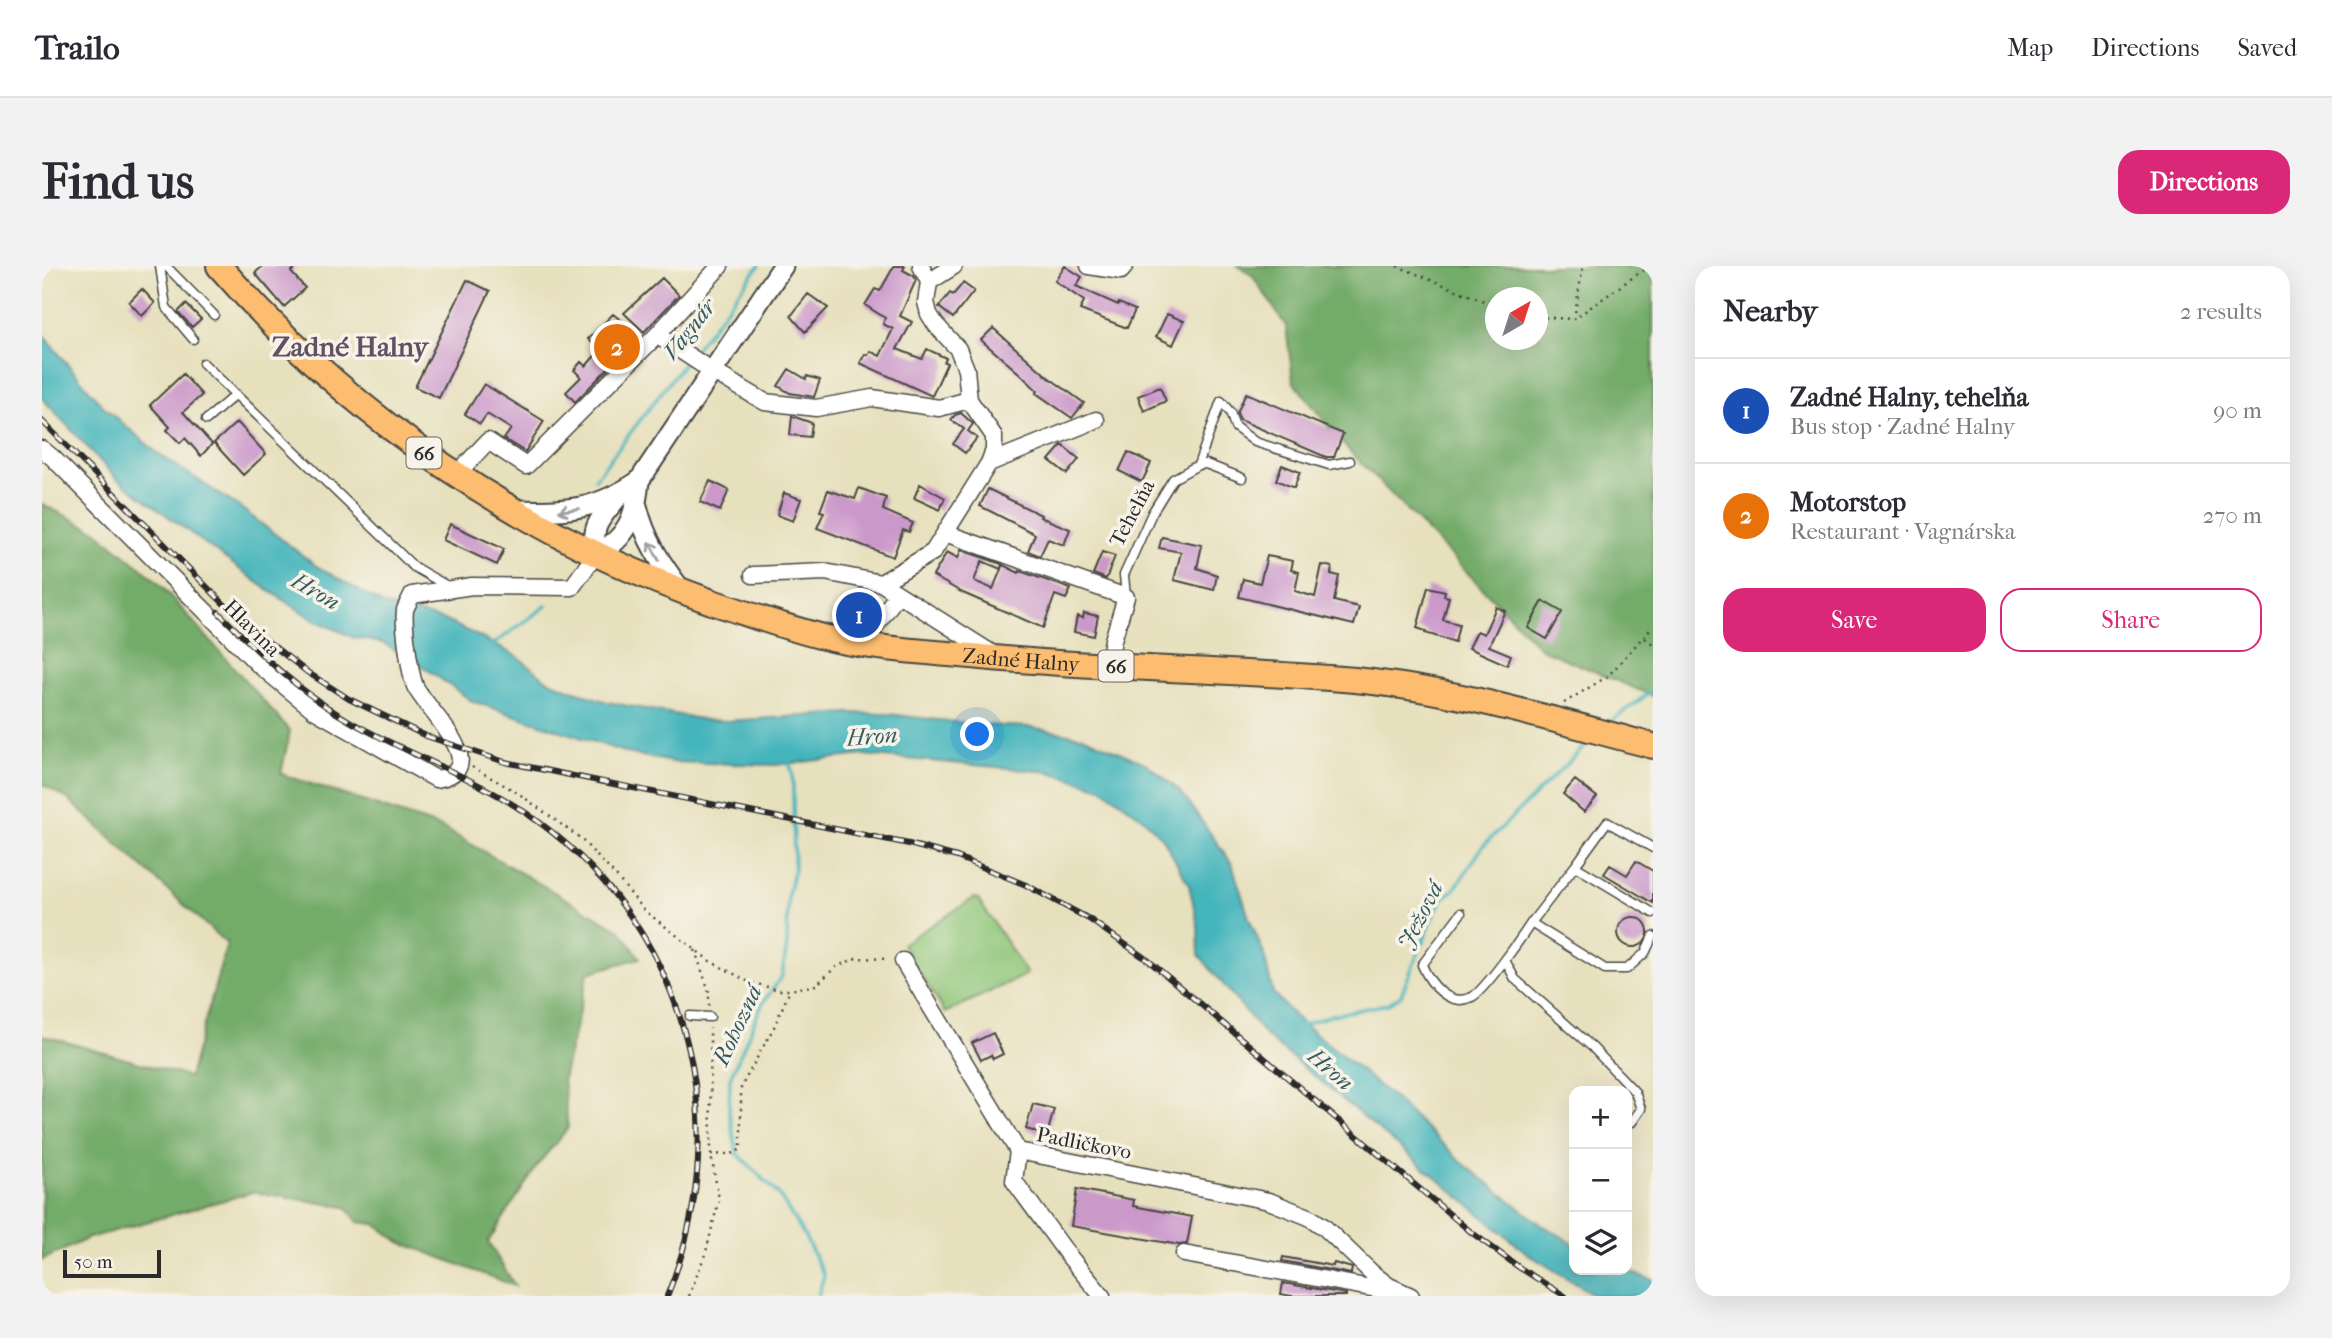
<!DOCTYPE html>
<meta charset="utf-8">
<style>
:root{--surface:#fff;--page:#f2f2f3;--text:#2b2b33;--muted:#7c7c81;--line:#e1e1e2;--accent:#db2777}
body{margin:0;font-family:"IM FELL French Canon",serif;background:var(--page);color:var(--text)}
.controls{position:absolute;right:21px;bottom:21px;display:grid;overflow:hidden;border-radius:14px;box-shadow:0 7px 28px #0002}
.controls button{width:63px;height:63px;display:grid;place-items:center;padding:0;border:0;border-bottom:2px solid var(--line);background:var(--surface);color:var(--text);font:35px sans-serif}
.compass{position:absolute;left:1443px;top:21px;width:63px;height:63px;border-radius:50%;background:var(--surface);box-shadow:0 7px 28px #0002;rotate:39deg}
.scale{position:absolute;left:21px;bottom:18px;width:98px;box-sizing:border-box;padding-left:7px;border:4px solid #2b2b2b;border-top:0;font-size:19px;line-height:24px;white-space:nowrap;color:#2b2b2b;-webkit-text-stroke:5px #f7f3e8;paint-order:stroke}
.you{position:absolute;left:936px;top:469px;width:24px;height:24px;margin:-18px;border:5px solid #fff;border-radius:50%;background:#1a73e8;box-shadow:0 0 0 10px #1a73e833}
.badge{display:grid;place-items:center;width:46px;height:46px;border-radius:50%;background:var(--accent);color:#fff;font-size:23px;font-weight:700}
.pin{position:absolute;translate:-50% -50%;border:4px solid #fff;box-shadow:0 2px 7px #0006}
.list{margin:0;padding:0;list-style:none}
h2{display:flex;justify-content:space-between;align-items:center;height:91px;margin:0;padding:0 28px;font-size:30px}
h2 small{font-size:23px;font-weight:400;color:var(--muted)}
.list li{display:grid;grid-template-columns:46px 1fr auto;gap:21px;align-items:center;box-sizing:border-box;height:105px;padding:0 28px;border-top:2px solid var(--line)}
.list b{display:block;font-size:26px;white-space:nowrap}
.list p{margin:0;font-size:23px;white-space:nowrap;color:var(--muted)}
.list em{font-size:23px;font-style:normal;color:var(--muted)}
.actions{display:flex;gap:14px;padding:21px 28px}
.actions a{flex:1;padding:16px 0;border:2px solid var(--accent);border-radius:21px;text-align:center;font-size:24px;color:var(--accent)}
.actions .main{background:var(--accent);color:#fff}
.icon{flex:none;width:38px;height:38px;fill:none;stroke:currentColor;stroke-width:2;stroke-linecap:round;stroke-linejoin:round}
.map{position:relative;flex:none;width:1611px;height:1030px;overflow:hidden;border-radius:21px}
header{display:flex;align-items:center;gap:42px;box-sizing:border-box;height:98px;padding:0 35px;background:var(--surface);border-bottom:2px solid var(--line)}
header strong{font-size:33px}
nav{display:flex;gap:38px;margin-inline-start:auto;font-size:24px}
.intro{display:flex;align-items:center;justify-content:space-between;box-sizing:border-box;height:168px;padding:0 42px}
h1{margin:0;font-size:49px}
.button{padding:18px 32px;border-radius:21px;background:var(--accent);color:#fff;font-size:24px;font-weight:700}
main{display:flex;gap:42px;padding:0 42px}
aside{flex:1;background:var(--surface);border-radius:21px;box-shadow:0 7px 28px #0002}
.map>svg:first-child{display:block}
.green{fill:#8fc679;stroke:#5d7852;stroke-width:2}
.forest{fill:#73ab69;stroke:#4f6b4a;stroke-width:2;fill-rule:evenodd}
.water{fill:#45b5bc;stroke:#387074;stroke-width:2}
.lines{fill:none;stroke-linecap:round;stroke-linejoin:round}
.stream{stroke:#45b5bc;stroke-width:3.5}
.building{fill:#cb98ca;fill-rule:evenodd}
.service-casing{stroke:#474641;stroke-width:11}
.minor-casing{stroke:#474641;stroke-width:19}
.tertiary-casing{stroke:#474641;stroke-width:23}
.primary-casing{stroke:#474641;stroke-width:28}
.path{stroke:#474641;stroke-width:2.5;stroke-dasharray:2 5;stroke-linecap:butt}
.service{stroke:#fff;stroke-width:8}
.minor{stroke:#fff;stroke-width:16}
.tertiary{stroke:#fff;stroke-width:19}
.primary{stroke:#fcbd6f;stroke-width:24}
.rail-casing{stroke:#2b2b2b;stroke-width:6}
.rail{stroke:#f7f3e8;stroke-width:3.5;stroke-dasharray:10;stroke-linecap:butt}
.oneway{stroke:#a0a0a0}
.labels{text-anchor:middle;stroke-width:7;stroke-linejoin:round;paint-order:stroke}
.shield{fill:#f7f3e8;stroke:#686764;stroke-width:2}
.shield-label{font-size:19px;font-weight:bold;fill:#2b2b2b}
.street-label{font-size:21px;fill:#2b2b2b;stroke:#f7f3e8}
.water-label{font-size:23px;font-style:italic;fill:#345b5e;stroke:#f7f3e8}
.district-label{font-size:28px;font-weight:bold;fill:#635163;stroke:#f7f3e8}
</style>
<header>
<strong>Trailo</strong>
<nav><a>Map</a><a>Directions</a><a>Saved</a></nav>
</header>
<div class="intro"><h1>Find us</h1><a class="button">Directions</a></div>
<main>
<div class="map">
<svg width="1611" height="1030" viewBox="0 0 1611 1030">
<rect width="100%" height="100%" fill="#f7f3e8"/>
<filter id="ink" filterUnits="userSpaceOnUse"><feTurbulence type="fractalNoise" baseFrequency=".0143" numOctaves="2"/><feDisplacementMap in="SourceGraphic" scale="14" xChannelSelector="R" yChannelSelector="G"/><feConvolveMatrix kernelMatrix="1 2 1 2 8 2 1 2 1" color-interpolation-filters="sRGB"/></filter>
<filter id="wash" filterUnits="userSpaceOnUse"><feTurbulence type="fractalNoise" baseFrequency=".00686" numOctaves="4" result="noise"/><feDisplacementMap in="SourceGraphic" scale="28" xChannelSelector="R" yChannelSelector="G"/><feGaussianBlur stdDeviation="1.57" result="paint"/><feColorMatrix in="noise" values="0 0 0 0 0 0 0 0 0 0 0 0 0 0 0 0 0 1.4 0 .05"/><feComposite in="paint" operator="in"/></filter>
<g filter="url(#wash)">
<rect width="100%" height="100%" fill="#e7e0bd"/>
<path class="green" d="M932 632 936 633 985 708 903 747 860 678Z"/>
<path class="forest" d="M1196 0H1611V430L1499 383 1300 177 1251 115 1244 60 1210 9ZM1454 32H1496V74H1454Z
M0 238 54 265 115 315 248 465 239 508 399 561 578 664 598 692 546 707 521 813 526 862 497 897 446 976 473 1020 358 976 333 958 316 956 304 941 211 926 47 972 0 994V769L147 811 185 678 26 533 0 518Z"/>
<path class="water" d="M0 68 60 139 115 187 199 242 273 299 342 339 402 354 438 371 476 391 505 414 530 424 565 436 664 454 685 455 805 447 845 448 939 459 989 461 1043 471 1105 498 1139 526 1190 598 1207 652 1222 688 1231 727 1251 749 1352 832 1423 899 1496 956 1532 978V1004H1582L1611 1014V1030H1554L1486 988 1224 770 1157 689 1156 659 1147 619 1122 574 1102 553 1060 522 1008 506 821 489 733 499 630 496 585 487 430 435 383 402 341 377 310 371 271 353 226 324 73 211 0 132Z"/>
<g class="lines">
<path class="stream" d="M650 87 717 0
M553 213 645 93
M449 380 504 340
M1567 457 1611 424
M746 494 750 505 751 524 752 603 746 629 745 679 740 710 720 738 688 812 687 846 695 887 736 928 762 969 782 1009 776 1030
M1259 759 1290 749 1346 738 1359 729 1393 646 1402 631 1412 624 1441 580 1548 475"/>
</g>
<g id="blocks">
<path class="building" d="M221 0H255L249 6 263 22 242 41 213 7Z
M852 0H863L861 4 872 10 874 14 858 50 870 56 855 83 880 93 885 83 904 92 902 96 905 97 890 130 818 97 823 88 826 89 828 85 838 90 851 63 841 58 843 52 823 39 833 23 838 25Z
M1023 0 1040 11 1034 20 1076 39 1077 37 1093 44 1085 62 1038 44 1042 35 1013 15Z
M620 12 637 29 602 66 582 47Z
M425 14 448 25 397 132 373 121Z
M921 17 932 25 911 52 897 41 908 27 911 29Z
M100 23 113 37 100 50 87 36Z
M766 28 786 42 763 66 749 50Z
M144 38 159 53 150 61 136 46Z
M571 48 580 55 571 64 587 81 533 136 524 126 539 111 532 104 539 96 544 100 558 84 546 73Z
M1125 48 1142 55 1131 79 1114 71Z
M951 62 1006 111 1042 137 1030 152 994 127 996 125 977 107 939 74Z
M747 103 764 113 765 110 778 114 772 131 748 127 736 120Z
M141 108 160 129 141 146 170 178 159 190 143 172 138 177 125 164 128 161 108 139Z
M442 118 502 155 483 186 462 173 469 163 445 148 438 158 423 148Z
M1118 121 1124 135 1102 145 1096 130Z
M1204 127 1301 168 1292 191H1284L1198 154 1195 147Z
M919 147 931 158 926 165 935 172 923 187 911 178 922 163 909 154 913 149Z
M750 150 770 157 768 171 748 169Z
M195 156 224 188 201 209 172 177Z
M1020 179 1037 193 1025 208 1007 194Z
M1086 186 1109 197 1100 216 1077 205Z
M1240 199 1258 206 1252 222 1234 214Z
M668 215 687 224 678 245 658 236Z
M878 218 903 232 898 244 872 232Z
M817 222 844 232 841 244 871 257 867 266 861 264 851 291 775 262 782 246 778 245 786 224 813 233Z
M946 223 999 249 998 251 1028 263 1022 279 1006 273 998 290 986 285 993 268 938 240Z
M742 227 759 233 751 255 735 249Z
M408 258 462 283 455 299 401 274Z
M1120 271 1160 279 1155 302 1175 309 1172 324 1132 314 1139 286 1117 282Z
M919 284 960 298 959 302 961 299 977 307 978 305 1029 323 1024 333 1013 329 1001 362 921 327 891 310 905 286 916 292ZM940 295 959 303 951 323 932 315Z
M1060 286 1073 290 1064 313 1051 308Z
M1225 290 1251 295 1249 304 1257 306 1253 325 1273 331 1280 299 1290 301 1289 308 1297 310 1292 335 1317 341 1312 359 1197 331 1201 313 1218 317Z
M1386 321 1403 325 1402 330 1407 331 1401 354 1417 358 1413 376 1383 367 1384 365 1375 362Z
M1501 335 1520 346 1505 373 1486 362Z
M1454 341 1463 345 1447 380 1469 389 1465 399 1427 382 1435 365 1442 368Z
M1042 347 1056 350 1052 370 1032 366 1035 350 1041 352Z
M1533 514 1555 531 1542 546 1521 528Z
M1594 595 1611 605V637L1562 608 1568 599 1585 609Z
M1576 666a15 15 0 1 1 30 0a15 15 0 1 1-30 0Z
M951 767 961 788 951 793 949 789 939 794 930 777Z
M991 838 1012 843 1005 869 984 863Z
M1035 923 1092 934 1091 940 1150 951 1145 978 1137 979 1029 960Z
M1241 991 1291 1000 1292 997 1310 1002 1309 1008 1240 995Z
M1241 1017 1304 1028V1030H1249L1239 1028Z"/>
</g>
</g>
<g filter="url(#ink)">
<use href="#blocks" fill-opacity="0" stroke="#474641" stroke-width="2"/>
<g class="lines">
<defs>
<path id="service" d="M118 0 124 41 151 73
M124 0 172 49
M161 97 372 301 407 321
M164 154 194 128
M1156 199 1179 135 1188 146 1193 161 1213 176 1287 199 1308 195
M1084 331 1082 309 1110 247 1131 213 1156 199 1164 198 1200 212
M1611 582 1565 556 1533 600 1611 647
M1533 600 1489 657 1563 703H1585L1603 687 1611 670
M1419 647 1380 699C1388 718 1407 742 1430 731 1442 725 1480 671 1489 657
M1463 694 1473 713 1550 781 1593 826 1599 843 1590 856 1585 857
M648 750 668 751"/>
<path id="minor" d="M879 0 887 16 884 36 887 48 894 59 916 83 924 103 927 134 952 170V184L947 197 1054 154
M1047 0 1079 5 1083 0
M887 16 912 0
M615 69 670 105 723 136 774 142 830 132 897 142 927 134
M0 183 11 192 217 399 272 444 394 513C454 504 383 443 373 420 368 408 361 358 363 344 364 340 368 334 370 329L430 320 530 321 554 288
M414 209 446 175 484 200 615 69 678 0
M903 267 1084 331 1071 374 1066 400
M711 309 783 306 839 317 951 388
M839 317 891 286 947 197
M821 377 856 328
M861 695 976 885 1227 935 1267 951 1282 961 1330 1007 1347 1020 1369 1030
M976 885 972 915 1026 989 1060 1030
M1142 988 1351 1026"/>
<path id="tertiary" d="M578 228C560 252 548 257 554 288 586 273 594 248 597 215
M595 240C603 273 619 298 640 325
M475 244C526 246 553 244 597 215L741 0"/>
<g id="primary">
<path id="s1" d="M177 0C310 153 479 268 670 336 710 349 749 364 790 373 835 383 884 386 930 390 1057 403 1186 403 1313 414 1415 424 1512 454 1611 480"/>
</g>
</defs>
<use href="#service" class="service-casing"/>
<use href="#minor" class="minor-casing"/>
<use href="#tertiary" class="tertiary-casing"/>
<use href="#primary" class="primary-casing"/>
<path class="path" d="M1355 0 1454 40
M1496 51 1532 53 1607 0
M1532 53 1541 0
M1603 372 1611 378
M1522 437 1566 410 1611 360
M430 501 476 527 538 572 574 610 603 645 668 695 705 715 736 724H748L774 719 794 701 814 692 847 693
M653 684 667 726V741
M669 889 695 887 699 881V821L732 761 748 724
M647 1030 664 986 677 933 669 889 668 762"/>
<use href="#service" class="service"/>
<use href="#minor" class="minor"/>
<use href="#tertiary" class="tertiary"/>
<use href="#primary" class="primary"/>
<defs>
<path id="rail" d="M0 155 198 354 265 406 307 433 384 470 463 496 867 578 915 591 984 619 1047 653 1107 695 1429 966 1478 1002 1523 1030
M176 346C217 387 259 428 311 457 368 489 430 510 484 547 644 655 697 854 625 1030"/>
</defs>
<use href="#rail" class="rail-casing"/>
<use href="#rail" class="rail"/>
</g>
<defs><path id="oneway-shaft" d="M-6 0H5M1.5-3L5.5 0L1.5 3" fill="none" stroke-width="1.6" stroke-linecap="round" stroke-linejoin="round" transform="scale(1.75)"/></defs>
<g class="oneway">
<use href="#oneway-shaft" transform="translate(527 244) rotate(172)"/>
<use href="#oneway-shaft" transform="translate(612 285) rotate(-118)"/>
</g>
</g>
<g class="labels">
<g class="shield">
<rect x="364.5" y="171.5" width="35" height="31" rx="5"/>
<rect x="1056.5" y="384.5" width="35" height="31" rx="5"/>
</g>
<g class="shield-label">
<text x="382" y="194">66</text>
<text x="1074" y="407">66</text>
</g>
<g class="street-label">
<text transform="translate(1090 247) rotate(-62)" y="7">Tehelňa</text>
<text transform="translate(210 362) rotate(45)" y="7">Hlavina</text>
<text dy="7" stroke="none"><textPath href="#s1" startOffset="919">Zadné Halny</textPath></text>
<text transform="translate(1042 877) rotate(11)" y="7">Padličkovo</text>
</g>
<g class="water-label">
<text transform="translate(647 63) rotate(-52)" y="8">Vagnár</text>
<text transform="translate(274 325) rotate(30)" y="8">Hron</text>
<text transform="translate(830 470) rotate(-4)" y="8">Hron</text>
<text transform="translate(1378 649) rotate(-63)" y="8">Ježová</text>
<text transform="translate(695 759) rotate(-65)" y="8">Rohozná</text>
<text transform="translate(1289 803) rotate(41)" y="8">Hron</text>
</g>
<g class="district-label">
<text x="308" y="90">Zadné Halny</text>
</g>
</g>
</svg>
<div class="controls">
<button>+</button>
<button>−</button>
<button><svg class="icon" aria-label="layers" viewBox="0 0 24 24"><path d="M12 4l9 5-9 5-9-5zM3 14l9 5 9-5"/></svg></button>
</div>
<svg class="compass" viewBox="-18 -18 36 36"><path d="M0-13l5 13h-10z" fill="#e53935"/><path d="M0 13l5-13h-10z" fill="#7c7c81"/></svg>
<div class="scale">50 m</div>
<div class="you"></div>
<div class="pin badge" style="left:817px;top:349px;background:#1a4fb4">1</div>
<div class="pin badge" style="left:575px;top:81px;background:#e8710a">2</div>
</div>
<aside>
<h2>Nearby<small>2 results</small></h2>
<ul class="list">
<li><span class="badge" style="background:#1a4fb4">1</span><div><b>Zadné Halny, tehelňa</b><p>Bus stop · Zadné Halny</p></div><em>90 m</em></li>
<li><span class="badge" style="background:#e8710a">2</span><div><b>Motorstop</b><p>Restaurant · Vagnárska</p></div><em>270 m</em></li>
</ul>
<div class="actions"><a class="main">Save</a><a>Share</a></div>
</aside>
</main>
